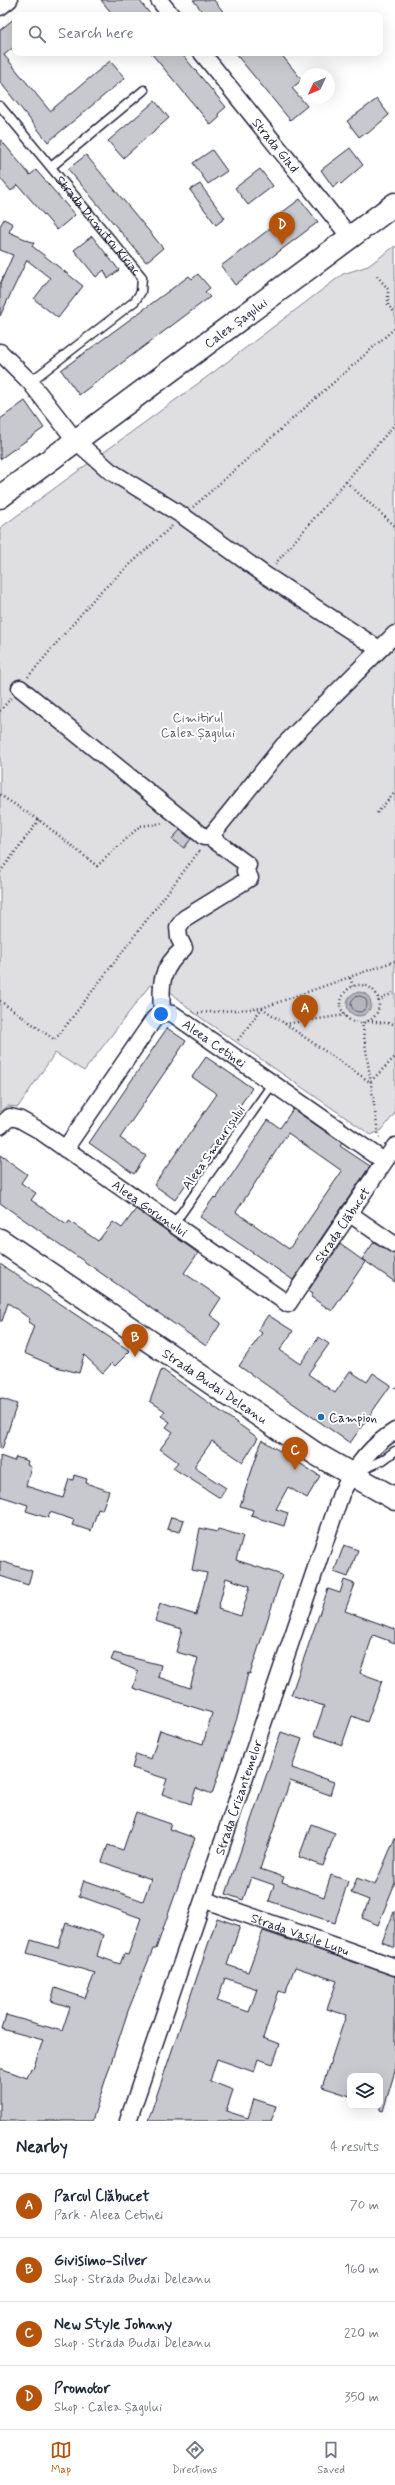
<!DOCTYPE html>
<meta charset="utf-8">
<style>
:root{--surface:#fff;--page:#f6f6f7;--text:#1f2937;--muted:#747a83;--line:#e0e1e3;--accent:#b45309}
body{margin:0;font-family:Mynerve,sans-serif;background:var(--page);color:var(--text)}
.controls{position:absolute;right:12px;bottom:12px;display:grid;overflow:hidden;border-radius:8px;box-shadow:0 4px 16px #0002}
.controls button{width:36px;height:36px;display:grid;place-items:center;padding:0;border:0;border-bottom:1px solid var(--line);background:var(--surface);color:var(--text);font:20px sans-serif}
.compass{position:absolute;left:299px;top:68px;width:36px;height:36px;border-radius:50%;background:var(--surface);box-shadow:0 4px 16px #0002;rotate:226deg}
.you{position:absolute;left:161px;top:1014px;width:14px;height:14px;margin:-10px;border:3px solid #fff;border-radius:50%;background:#1a73e8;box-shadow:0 0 0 6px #1a73e833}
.badge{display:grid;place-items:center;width:26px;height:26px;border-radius:50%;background:var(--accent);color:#fff;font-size:13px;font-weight:700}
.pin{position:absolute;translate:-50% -33px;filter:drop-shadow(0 1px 2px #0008)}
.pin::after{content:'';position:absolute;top:21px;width:14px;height:12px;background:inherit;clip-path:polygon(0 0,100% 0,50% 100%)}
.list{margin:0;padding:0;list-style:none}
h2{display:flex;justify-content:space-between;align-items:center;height:52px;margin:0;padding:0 16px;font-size:17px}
h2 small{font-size:13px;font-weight:400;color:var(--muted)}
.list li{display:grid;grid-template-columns:26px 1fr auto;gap:12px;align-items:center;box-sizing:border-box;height:64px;padding:0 16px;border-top:1px solid var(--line)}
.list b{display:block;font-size:15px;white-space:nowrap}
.list p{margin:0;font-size:13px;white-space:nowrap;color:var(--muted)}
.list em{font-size:13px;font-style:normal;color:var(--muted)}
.icon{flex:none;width:22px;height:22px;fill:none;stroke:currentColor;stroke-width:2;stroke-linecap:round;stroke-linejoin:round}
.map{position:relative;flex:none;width:395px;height:2121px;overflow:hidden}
.search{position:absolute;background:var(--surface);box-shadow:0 4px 16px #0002;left:12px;right:12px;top:12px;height:44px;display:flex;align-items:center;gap:10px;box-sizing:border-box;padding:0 14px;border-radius:8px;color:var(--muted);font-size:15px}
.sheet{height:308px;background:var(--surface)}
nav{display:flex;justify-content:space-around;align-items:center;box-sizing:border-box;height:56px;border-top:1px solid var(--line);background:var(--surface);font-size:11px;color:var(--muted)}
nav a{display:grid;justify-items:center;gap:2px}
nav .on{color:var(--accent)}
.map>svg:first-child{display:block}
.green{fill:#dfdfe2;stroke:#80808e}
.water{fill:#b4b4bc;stroke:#7a7a88}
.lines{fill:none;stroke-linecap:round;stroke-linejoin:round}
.shore{stroke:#5c5c6f;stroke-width:1}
.building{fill:#c8c8cf;stroke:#22223b;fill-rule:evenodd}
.lane-casing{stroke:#22223b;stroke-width:11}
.street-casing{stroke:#22223b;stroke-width:19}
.secondary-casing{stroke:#22223b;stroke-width:25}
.primary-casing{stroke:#22223b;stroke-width:25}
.path{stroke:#22223b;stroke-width:2.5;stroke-dasharray:1 3;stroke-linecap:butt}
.lane{stroke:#fff;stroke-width:8}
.street{stroke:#fff;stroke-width:16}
.secondary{stroke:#fff;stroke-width:22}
.primary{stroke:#fff;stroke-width:22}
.poi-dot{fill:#1f6fb2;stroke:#fff;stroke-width:1.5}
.labels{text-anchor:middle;stroke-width:4;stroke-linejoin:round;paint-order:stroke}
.street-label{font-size:13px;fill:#22223b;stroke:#fff}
.park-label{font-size:13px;fill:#5b5b6d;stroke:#fff}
.poi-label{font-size:13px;fill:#22223b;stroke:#fff;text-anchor:start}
</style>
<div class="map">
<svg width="395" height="2121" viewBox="0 0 395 2121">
<rect width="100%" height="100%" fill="#fff"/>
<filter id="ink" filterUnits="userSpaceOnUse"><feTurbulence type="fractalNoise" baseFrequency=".025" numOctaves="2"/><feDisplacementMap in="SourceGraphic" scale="8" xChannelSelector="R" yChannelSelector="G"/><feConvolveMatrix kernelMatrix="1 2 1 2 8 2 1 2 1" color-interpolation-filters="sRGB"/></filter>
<g filter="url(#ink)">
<path class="green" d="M395 246V1113L382 1130 371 1135 194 1013 172 993 150 985 84 1071 55 1053 18 1107 8 1106 0 1112V528L211 374 343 274 368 266Z"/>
<path class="water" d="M347 1004a12 12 0 1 1 24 0a12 12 0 1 1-24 0Z"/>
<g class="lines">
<path class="shore" d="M351 1004a8 8 0 1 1 16 0a8 8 0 1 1-16 0Z"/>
</g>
<path class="building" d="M101 0H139L151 15H113Z
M193 0H214L226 15H205Z
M15 18V46L4 55 50 111 110 61 125 78 48 142 0 82V30Z
M151 53H181L226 107 218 114 220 117 211 125Z
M235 53H280L302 80 292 88 307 106 290 120Z
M377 99 389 115 367 134 366 132 359 137 347 121Z
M155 101 169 118 123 158 108 141Z
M0 139 30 175 36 170 75 215 57 230 18 185 11 191 0 178Z
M350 148 363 165 341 184 339 182 333 187 321 170Z
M212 150 227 171 208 184 193 163Z
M86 155 163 248 146 262 68 169Z
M260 169 273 186 248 205 235 188Z
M200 184 225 218 216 225 190 190Z
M300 199 318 222 235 285 221 266 284 218 280 214Z
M4 219 13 224 9 232 34 243 32 246 83 286 58 318 34 299 50 278 27 260 0 316V284L13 255 0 250V226Z
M92 236 119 270 108 279 104 270 96 277 74 250Z
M198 274 210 288 205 292 210 297 79 395 61 370 189 276 192 279Z
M25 401 44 428 0 459V419Z
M180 830 191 839 184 848 172 839Z
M167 1028 186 1041 120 1138 146 1156 134 1174 89 1143Z
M206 1057 252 1088 175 1200 154 1185 217 1094 192 1077Z
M293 1109 342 1143 340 1146 370 1166 293 1280 200 1217 214 1197 216 1199 268 1120 280 1128ZM288 1133 342 1171 289 1249 236 1212Z
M0 1155 27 1174 21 1183 36 1193 31 1200 67 1225 69 1221 98 1241 113 1222 122 1228 136 1209 198 1253 184 1273 221 1298 210 1315 221 1323 206 1346 0 1203Z
M374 1242 395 1254V1282L362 1259Z
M340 1244 365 1262 332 1311 311 1297 313 1294 308 1291Z
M0 1264 30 1284 130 1351 115 1366 112 1363 103 1373 84 1355 79 1373 56 1367 24 1353 34 1326 28 1322 30 1319 8 1303 2 1321H0Z
M268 1315 293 1331 280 1350 300 1364 319 1337 329 1344 308 1374 335 1393 350 1371 367 1382 373 1373 391 1385 350 1443 239 1366 262 1333 258 1330Z
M163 1370 258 1438 243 1462 212 1441 195 1465V1468L226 1488 220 1498 173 1468 178 1462 160 1449 173 1432 166 1427 170 1422 161 1416 165 1411 150 1401 161 1371Z
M0 1398 17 1404 2 1449H0Z
M262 1440 320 1476 307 1498 288 1487 276 1509 288 1513 284 1526 251 1516 253 1510 240 1506Z
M0 1456 14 1461 16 1457 28 1461 27 1465 31 1467 26 1486 63 1498 69 1479 73 1480 74 1475 87 1479 86 1483 109 1491 102 1510 98 1509 91 1531 72 1525 74 1520 50 1512 48 1518 26 1511 28 1505 0 1496Z
M171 1517 184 1520 180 1532 167 1529Z
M200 1528 217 1532 218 1529 243 1536 236 1560 282 1575 250 1674 248 1673 238 1715 212 1794 196 1788 191 1804 162 1794 167 1779 132 1768 136 1754 151 1759 160 1730 203 1744 212 1713 133 1688 138 1671 111 1660 114 1653 161 1665 158 1677 190 1688 198 1658 176 1652 182 1629 155 1621 160 1604 196 1615 207 1573 192 1570ZM226 1578 250 1586 241 1616 218 1609Z
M344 1545 358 1550 348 1577 334 1572Z
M0 1561 32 1571 28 1585 0 1576Z
M344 1580 355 1584 345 1611 395 1629V1643L373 1635 360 1673 382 1681 367 1722 352 1716 342 1745 314 1735 324 1706 291 1695 328 1589 340 1593Z
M281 1732 302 1739 292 1768 334 1782 330 1795 290 1781 260 1869 284 1877 282 1882 324 1897 331 1875 348 1881 335 1923 269 1901 274 1885 251 1877 243 1900 226 1894Z
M136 1812 171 1824 169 1829 195 1838 156 1949H153L128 2011 92 2121H0V2068L27 2078 31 2068 33 2069 43 2040 2 2029 6 2015 62 2031 70 2007 51 2001 55 1988 85 1998 95 1973 27 1953 31 1940 58 1948 66 1923 103 1935 97 1956 120 1964 124 1954 128 1955 141 1918 79 1896 84 1880 143 1901 151 1879 102 1862 108 1845 123 1850Z
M311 1824 335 1833 323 1866 299 1857Z
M395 1838V1883L378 1925 362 1918 369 1900 351 1893 357 1878 375 1885Z
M394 1912H395V1948L382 1942Z
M217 1918 240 1926 227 1965 248 1972 263 1931 395 1976V2071L383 2111 380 2110V2076H350V2096L322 2087 346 2015 327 2009 337 1981 295 1967 285 1993 279 1991 263 2038 280 2044 273 2064 258 2059 254 2072 217 2059 210 2081 233 2090 226 2111 248 2118 254 2099 276 2106 271 2121H148ZM225 1978 257 1989 249 2012 217 2001Z"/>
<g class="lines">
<defs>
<g id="lane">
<path id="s1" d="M0 106 142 277 141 292 135 301 30 382"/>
<path d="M51 167 144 90"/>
<path d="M173 1225 273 1083"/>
<path d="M357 1472 383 1460 395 1451"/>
</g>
<g id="street">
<path d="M159 0 171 15"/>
<path d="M0 7 9 0"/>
<path id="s2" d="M202 53 350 237"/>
<path d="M0 352 30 382 76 441 110 471 183 516 265 575 379 649"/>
<path d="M20 688 204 837H210L248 865 245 871 250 878 185 918 178 927 179 938 184 948C161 968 160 982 162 1012"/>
<path d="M210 837 283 746 395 634"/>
<path id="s3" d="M0 1126 10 1117 19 1119 37 1129 288 1304 395 1146"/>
<path id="s4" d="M65 1149 154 1019 162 1012 173 1014 384 1161"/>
<path d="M350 1214 395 1245"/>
<path id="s5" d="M205 1900 395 1967"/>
<path id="s6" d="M128 2121 341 1494C354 1468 370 1446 395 1431"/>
</g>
<g id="secondary">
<path id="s7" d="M0 1240 316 1454 395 1499"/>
</g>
<g id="primary">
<path id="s8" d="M0 497 395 204"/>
</g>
</defs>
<use href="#lane" class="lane-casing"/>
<use href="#street" class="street-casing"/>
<use href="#secondary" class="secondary-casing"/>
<use href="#primary" class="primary-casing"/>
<path class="path" d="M377 276 388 289V305L395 313
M346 482 395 526
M193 507 395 328
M275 564 395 424
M28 677 98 594 172 526
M0 711 11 698
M0 795 39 820 97 866 140 826 164 823
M377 813 395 792
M0 872 39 820
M350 978 353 986
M341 1004a19 19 0 1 1 38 0a19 19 0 1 1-38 0Z
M0 1001 55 1040 200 850
M378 1001 395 992
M198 1013 262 1008 395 961
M368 1021 395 1024
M362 1022 379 1139
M285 1024 345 1015
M238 1040 262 1008 370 1082 395 1057
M395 1387V1391"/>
<use href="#lane" class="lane"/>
<use href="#street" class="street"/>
<use href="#secondary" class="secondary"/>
<use href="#primary" class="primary"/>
</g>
</g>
<circle class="poi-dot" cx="321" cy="1417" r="4"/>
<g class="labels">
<g class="street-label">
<text dy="5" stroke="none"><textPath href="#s2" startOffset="118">Strada Glad</textPath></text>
<text dy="5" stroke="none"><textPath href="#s1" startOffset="155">Strada Dumitru Kiriac</textPath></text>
<text dy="5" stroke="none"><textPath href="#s8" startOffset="293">Calea Șagului</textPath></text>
<text dy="5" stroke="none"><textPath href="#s4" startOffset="230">Aleea Cetinei</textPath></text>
<text transform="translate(213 1147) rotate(-55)" y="5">Aleea Smeurișului</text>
<text dy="5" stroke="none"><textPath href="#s3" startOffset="181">Aleea Gorunului</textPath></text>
<text dy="5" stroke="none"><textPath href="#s3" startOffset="445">Strada Clăbucet</textPath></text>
<text dy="5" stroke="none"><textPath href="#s7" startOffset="260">Strada Budai Deleanu</textPath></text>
<text dy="5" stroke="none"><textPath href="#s6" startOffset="342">Strada Crizantemelor</textPath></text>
<text dy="5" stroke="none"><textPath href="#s5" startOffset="101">Strada Vasile Lupu</textPath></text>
</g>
<g class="park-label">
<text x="198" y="722">Cimitirul<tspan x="198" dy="15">Calea Șagului</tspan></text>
</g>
<g class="poi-label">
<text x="329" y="1422">Campion</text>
</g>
</g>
</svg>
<div class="controls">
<button><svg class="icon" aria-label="layers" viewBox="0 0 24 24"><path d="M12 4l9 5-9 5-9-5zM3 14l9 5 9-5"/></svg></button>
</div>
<svg class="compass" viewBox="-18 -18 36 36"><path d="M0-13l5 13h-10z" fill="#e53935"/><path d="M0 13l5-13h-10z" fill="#747a83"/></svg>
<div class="you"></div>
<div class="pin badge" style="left:305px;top:1028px">A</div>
<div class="pin badge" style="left:135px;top:1357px">B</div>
<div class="pin badge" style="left:295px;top:1470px">C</div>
<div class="pin badge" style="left:282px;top:245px">D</div>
<div class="search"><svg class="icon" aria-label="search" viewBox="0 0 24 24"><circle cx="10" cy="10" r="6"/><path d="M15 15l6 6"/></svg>Search here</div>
</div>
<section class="sheet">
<h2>Nearby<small>4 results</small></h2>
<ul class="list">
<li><span class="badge">A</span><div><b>Parcul Clăbucet</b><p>Park · Aleea Cetinei</p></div><em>70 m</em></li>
<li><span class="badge">B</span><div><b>Givisimo-Silver</b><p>Shop · Strada Budai Deleanu</p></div><em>160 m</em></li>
<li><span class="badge">C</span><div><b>New Style Johnny</b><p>Shop · Strada Budai Deleanu</p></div><em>220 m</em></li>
<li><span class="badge">D</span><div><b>Promotor</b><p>Shop · Calea Șagului</p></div><em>350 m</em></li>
</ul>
</section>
<nav>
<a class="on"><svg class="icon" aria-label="map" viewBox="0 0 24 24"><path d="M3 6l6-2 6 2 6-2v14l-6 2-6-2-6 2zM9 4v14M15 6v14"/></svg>Map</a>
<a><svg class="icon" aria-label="directions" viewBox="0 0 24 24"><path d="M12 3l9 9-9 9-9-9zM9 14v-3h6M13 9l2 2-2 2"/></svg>Directions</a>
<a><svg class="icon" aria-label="saved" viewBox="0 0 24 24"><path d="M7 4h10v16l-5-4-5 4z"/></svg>Saved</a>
</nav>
